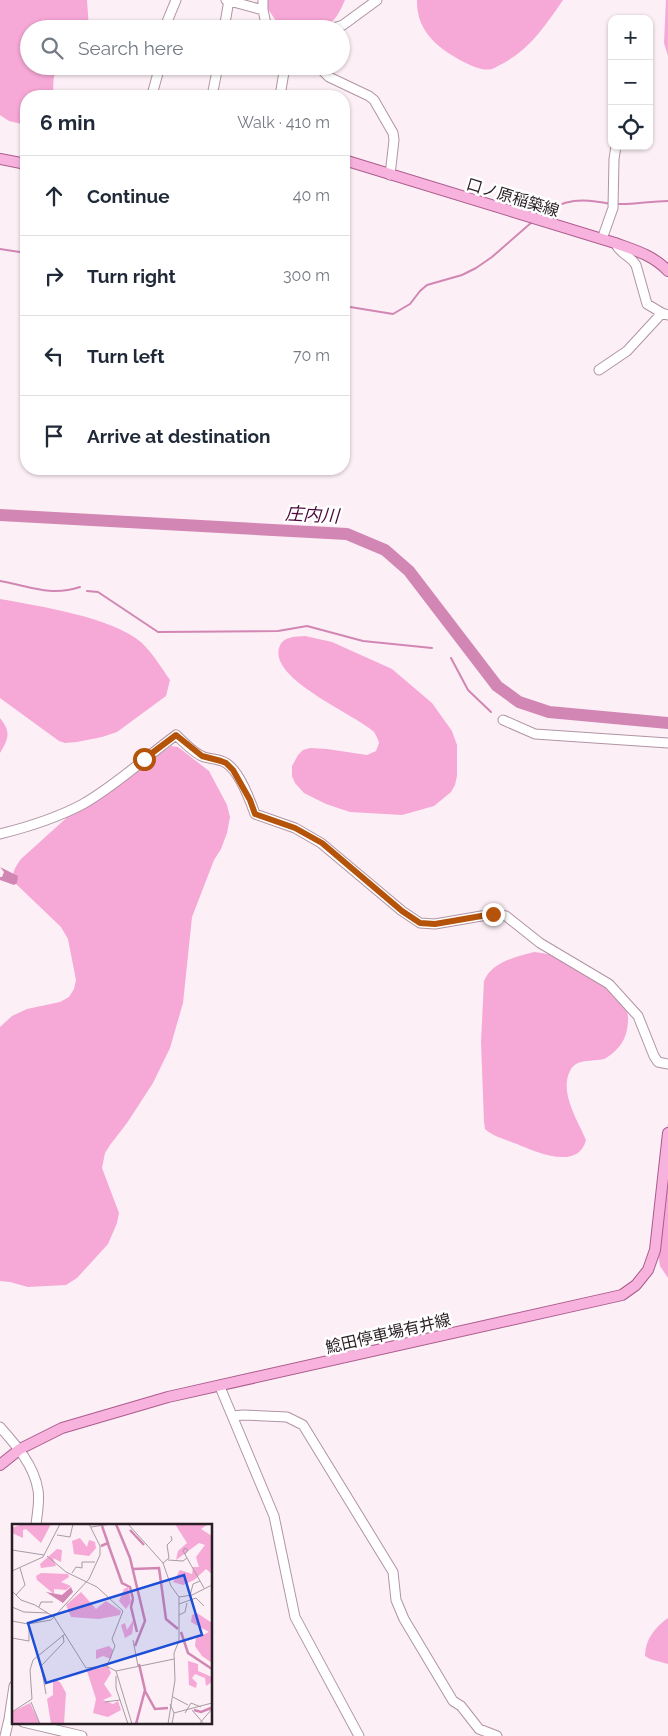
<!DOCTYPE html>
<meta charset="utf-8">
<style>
:root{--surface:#fff;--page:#f2f2f3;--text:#1f2937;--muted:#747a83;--line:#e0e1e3}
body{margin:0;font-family:Raleway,"Noto Sans JP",sans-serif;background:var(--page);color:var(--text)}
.controls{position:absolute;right:15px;top:15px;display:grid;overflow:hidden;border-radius:10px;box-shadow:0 1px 4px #0004}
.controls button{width:45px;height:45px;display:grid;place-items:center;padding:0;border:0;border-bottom:1px solid var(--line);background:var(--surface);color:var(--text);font:25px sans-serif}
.stop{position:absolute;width:15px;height:15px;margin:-11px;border:4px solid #b45309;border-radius:50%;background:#fff}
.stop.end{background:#b45309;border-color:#fff;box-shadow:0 1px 5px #0008}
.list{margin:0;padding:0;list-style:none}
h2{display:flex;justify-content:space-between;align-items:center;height:65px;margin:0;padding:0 20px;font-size:21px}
h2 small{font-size:16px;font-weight:400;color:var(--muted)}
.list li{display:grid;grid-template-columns:32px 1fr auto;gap:15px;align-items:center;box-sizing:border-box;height:80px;padding:0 20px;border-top:1px solid var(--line)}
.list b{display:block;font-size:19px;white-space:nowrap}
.list em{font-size:16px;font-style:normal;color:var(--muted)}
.icon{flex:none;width:28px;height:28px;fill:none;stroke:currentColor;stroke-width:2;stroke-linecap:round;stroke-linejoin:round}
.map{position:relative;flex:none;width:668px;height:1736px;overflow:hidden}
.search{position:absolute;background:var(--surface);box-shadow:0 1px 4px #0004;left:20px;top:20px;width:330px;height:55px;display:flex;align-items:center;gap:12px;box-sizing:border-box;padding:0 18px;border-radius:28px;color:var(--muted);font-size:19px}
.panel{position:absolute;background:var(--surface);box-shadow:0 1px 4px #0004;left:20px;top:90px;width:330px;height:385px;border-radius:20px}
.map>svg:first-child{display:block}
.forest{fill:#f6a8d6}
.water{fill:#d286b3}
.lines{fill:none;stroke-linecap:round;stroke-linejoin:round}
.stream{stroke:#d286b3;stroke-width:2}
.river{stroke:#d286b3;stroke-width:12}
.minor-casing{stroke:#b194a4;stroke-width:11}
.major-casing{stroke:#ac5c8d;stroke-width:12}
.minor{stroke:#fff;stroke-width:9}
.major{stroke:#f7b2dd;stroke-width:10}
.route{stroke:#b45309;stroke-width:6}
.labels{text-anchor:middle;stroke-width:5;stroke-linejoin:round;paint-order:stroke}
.street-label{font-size:16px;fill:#291e24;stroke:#fff}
.water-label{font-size:18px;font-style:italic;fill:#4d0939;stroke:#fff}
.inset-river{fill:none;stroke:#d286b3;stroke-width:2.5}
.inset-road{fill:none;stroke:#a89ba2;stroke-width:1}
.view{fill:#1d4ed8;fill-opacity:0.15;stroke:#1d4ed8;stroke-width:2.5}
.inset-edge{fill:none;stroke:#291e24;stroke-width:2.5}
</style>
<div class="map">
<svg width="668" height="1736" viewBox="0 0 668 1736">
<rect width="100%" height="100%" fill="#fceff6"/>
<path class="forest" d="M0 0H87L89 29H29V66H61C51 73 54 85 53 96H26V125L9 121 0 115Z
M266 0H345C336 20 331 29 308 29 298 29 289 29 280 27L266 6Z
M417 0H563C545 26 530 49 502 64 499 65 495 68 492 69 483 71 474 67 466 63 440 50 416 32 417 0Z
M666 0H668V56L664 43Z
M0 599C38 606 113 617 142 643 153 654 161 667 170 680L166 696 117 732 102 737 77 742 65 743 59 741 0 698Z
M305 636 332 642 392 669 432 703 452 731 457 745V776L455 785 451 792 434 806 402 815 350 812 326 804 304 793 295 783 292 776V766L298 755 303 750 310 748 327 749 367 755 376 751 379 743C378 739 376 735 374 732 355 714 270 680 279 648 283 636 294 637 305 636Z
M0 718C11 732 9 738 0 753Z
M171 746 178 747 187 754 209 771 227 805 230 817 227 833 221 849 214 860 192 917 183 1003 170 1048 153 1083 127 1123 110 1145 105 1153 102 1168 119 1213 117 1223 108 1244 77 1278 66 1285 28 1287 10 1282 0 1281V1027L12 1016 27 1009 60 1002 69 997 74 989 76 980 68 939 61 927 14 882C11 873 16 866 21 859L73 812 114 789Z
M534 952C566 956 593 962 614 988 622 998 628 1006 628 1019 628 1030 625 1042 616 1050 613 1053 608 1057 604 1059 592 1062 576 1058 570 1071 559 1092 578 1121 586 1140 578 1171 536 1152 517 1144 507 1140 494 1137 485 1129L484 1122 481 1042 484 981C492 962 515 957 534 952Z
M668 1123V1278L660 1266 653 1225 656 1192Z
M668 1618V1664L650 1659 645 1656C645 1640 655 1627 668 1618Z"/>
<path class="water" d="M0 867 18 876 17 883 14 885 0 880V877H2L4 872Z"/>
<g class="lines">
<path class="stream" d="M616 204C633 205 650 201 668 201
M540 216C564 198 583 198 611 204
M0 249 26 253
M344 306 393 314 410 304 420 291 427 285 462 275 476 268 492 257 532 222
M0 581C29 586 50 597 80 587
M87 591 98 592 158 632 278 631 307 626 363 641 432 648
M451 658 468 690 491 712"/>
<path class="river" d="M0 515 347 534 385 550 409 571 497 686 519 702 549 712 668 723"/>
<defs>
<path id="minor" d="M226 0 263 10
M263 0V10L267 29
M164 29 176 0
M224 29 229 0
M330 29 343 25 377 0
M318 66 329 77 369 96 374 100 393 133 394 140 390 175
M155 96 153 91 160 66
M212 96 218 66
M280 96 285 66
M602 239 613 208 614 159 616 146
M615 243C621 255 630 255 636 265L647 304 662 313 668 315
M599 370 627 351 662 313
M503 720 535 734 668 743
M0 834C28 827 57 818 83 804 116 785 145 758 176 735 184 742 193 753 204 757 211 759 220 759 226 763 240 772 250 800 255 814L295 828 321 843 402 911 420 923 435 924 493 914 506 916 540 943 609 984 638 1016 654 1056 658 1062 668 1064
M220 1387 274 1516 295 1617 359 1736
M233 1416 243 1415 287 1417 303 1425 393 1572 396 1600 404 1619 453 1701 461 1706 479 1729 497 1736
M0 1427C16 1445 34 1465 38 1490 40 1501 37 1514 36 1525
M23 1722 82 1736
M5 1736 9 1719 14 1686"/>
<path id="major" d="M0 159 26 164
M344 160 615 243C634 250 653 255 668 271
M0 1465 20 1449 62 1428 168 1397 622 1295 636 1285 648 1270 655 1250 668 1133"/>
</defs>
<use href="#minor" class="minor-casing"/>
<use href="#major" class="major-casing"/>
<use href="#minor" class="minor"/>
<use href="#major" class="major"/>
</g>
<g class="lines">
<path class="route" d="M144 759 176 735 202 756 221 761 226 763 233 770 250 800 255 814 295 828 322 843 402 911 420 923 435 924 493 914"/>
</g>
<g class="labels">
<g class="street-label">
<text transform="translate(513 197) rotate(17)" y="6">口ノ原稲築線</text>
<text transform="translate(388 1333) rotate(-13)" y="6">鯰田停車場有井線</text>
</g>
<g class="water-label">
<text transform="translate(312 515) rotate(3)" y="6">庄内川</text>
</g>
</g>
<g transform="translate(12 1524)">
<rect width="200" height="200" fill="#fceff6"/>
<path d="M10 0H39L29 19 14 5 11 6V14L0 9V4ZM163 0H196L189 5 200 12V50L194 45 182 56 171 61 161 58 168 46 180 50 181 43H187L184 33 193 21 187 19 164 36 166 27 175 19ZM68 14 75 23 77 16 83 18 84 24 77 32 62 30 60 17ZM45 25 50 26 49 38 41 34 44 42 29 44 28 40ZM29 49 56 50 57 53 49 58 59 62 54 66 42 65V70L25 56 24 52ZM116 63 119 78 114 85 107 77 112 65ZM69 68 84 85 94 77 109 87 108 91 87 95 59 93 54 81ZM185 89 200 99V139L190 132 183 122 184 114 197 108 179 98 180 91ZM122 95 120 110 113 114 109 101 113 99 115 106ZM97 122 101 126 99 135 91 132 84 135V126ZM176 137 186 140V147L200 153V158L194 162 193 154 183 150 180 154 185 159 184 164 177 161ZM96 142 99 149 92 160 100 172 91 176 101 180 106 177 109 186 96 193 81 189 84 175 75 147ZM41 155 48 158 54 169 52 200H39L35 175 41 171ZM18 179 28 200H0V188Z" fill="#f6a8d6"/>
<path d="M59 63 61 68 51 79 34 68 50 71Z" fill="#d286b3"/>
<path class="inset-river" d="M104 0 118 34 133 97 123 122M118 6 132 21M96 20 110 59 118 63 121 75M89 22 96 19 90 2M121 45 147 44 154 95 166 105M121 75 119 83 125 108M169 108 176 129 200 145M133 167 143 185 156 184M182 186 189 188 199 184M124 200 133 166 127 140"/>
<path class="inset-road" d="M116 0 151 39 159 62 167 73V117L162 129 163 156 156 200M79 3 99 0M45 11 58 13 61 0M0 26 32 31M173 30 176 26 173 24 171 27 175 34 192 64M35 32 54 48 85 63 111 87 100 115 103 122 95 142M156 36 171 37 175 34M151 39 157 34 155 21 160 16 159 12M0 47 31 33 48 0M60 49 64 43 70 44V38H83M0 67 9 76 23 81 42 93 74 144 94 142 104 147 120 200M4 71 13 61 8 44M178 72 181 60 188 57M167 73 180 71 200 61M167 80 184 74 192 82M0 83 12 88 36 89M27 83 29 78H41M167 91 173 88 175 79M0 97 16 100 39 96 77 55 88 31V22L77 0M0 114 17 117V99M121 116 126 142M104 147 162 135M104 152V164L116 200M34 170 29 142 52 118 51 111M161 173 176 181M19 178 28 200M93 178 108 176M158 180 162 189 160 200M180 186 192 200M0 188 20 175 18 146 21 136 53 110M162 189 200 179M173 189 179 179 189 183M187 200 200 185"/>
<path class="view" d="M172 51 190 111 34 159 16 99Z"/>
<rect width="200" height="200" class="inset-edge"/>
</g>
</svg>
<div class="controls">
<button>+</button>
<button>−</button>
<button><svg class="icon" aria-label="locate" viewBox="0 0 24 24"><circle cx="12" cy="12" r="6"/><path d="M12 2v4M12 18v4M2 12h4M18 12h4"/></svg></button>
</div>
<div class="stop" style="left:144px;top:759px"></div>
<div class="stop end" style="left:493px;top:914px"></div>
<div class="search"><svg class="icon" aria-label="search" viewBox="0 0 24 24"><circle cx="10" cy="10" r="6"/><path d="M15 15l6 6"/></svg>Search here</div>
<section class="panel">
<h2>6 min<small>Walk · 410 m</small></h2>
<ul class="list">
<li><svg class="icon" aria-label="ahead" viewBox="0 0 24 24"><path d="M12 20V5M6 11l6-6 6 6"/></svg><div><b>Continue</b></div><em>40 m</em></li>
<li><svg class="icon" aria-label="right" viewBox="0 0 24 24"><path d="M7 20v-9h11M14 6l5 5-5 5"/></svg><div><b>Turn right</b></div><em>300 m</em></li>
<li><svg class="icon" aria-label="left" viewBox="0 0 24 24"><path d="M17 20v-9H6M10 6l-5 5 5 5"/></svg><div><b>Turn left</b></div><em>70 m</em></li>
<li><svg class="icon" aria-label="arrive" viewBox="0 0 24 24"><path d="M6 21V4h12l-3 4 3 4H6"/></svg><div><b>Arrive at destination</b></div></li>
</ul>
</section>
</div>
